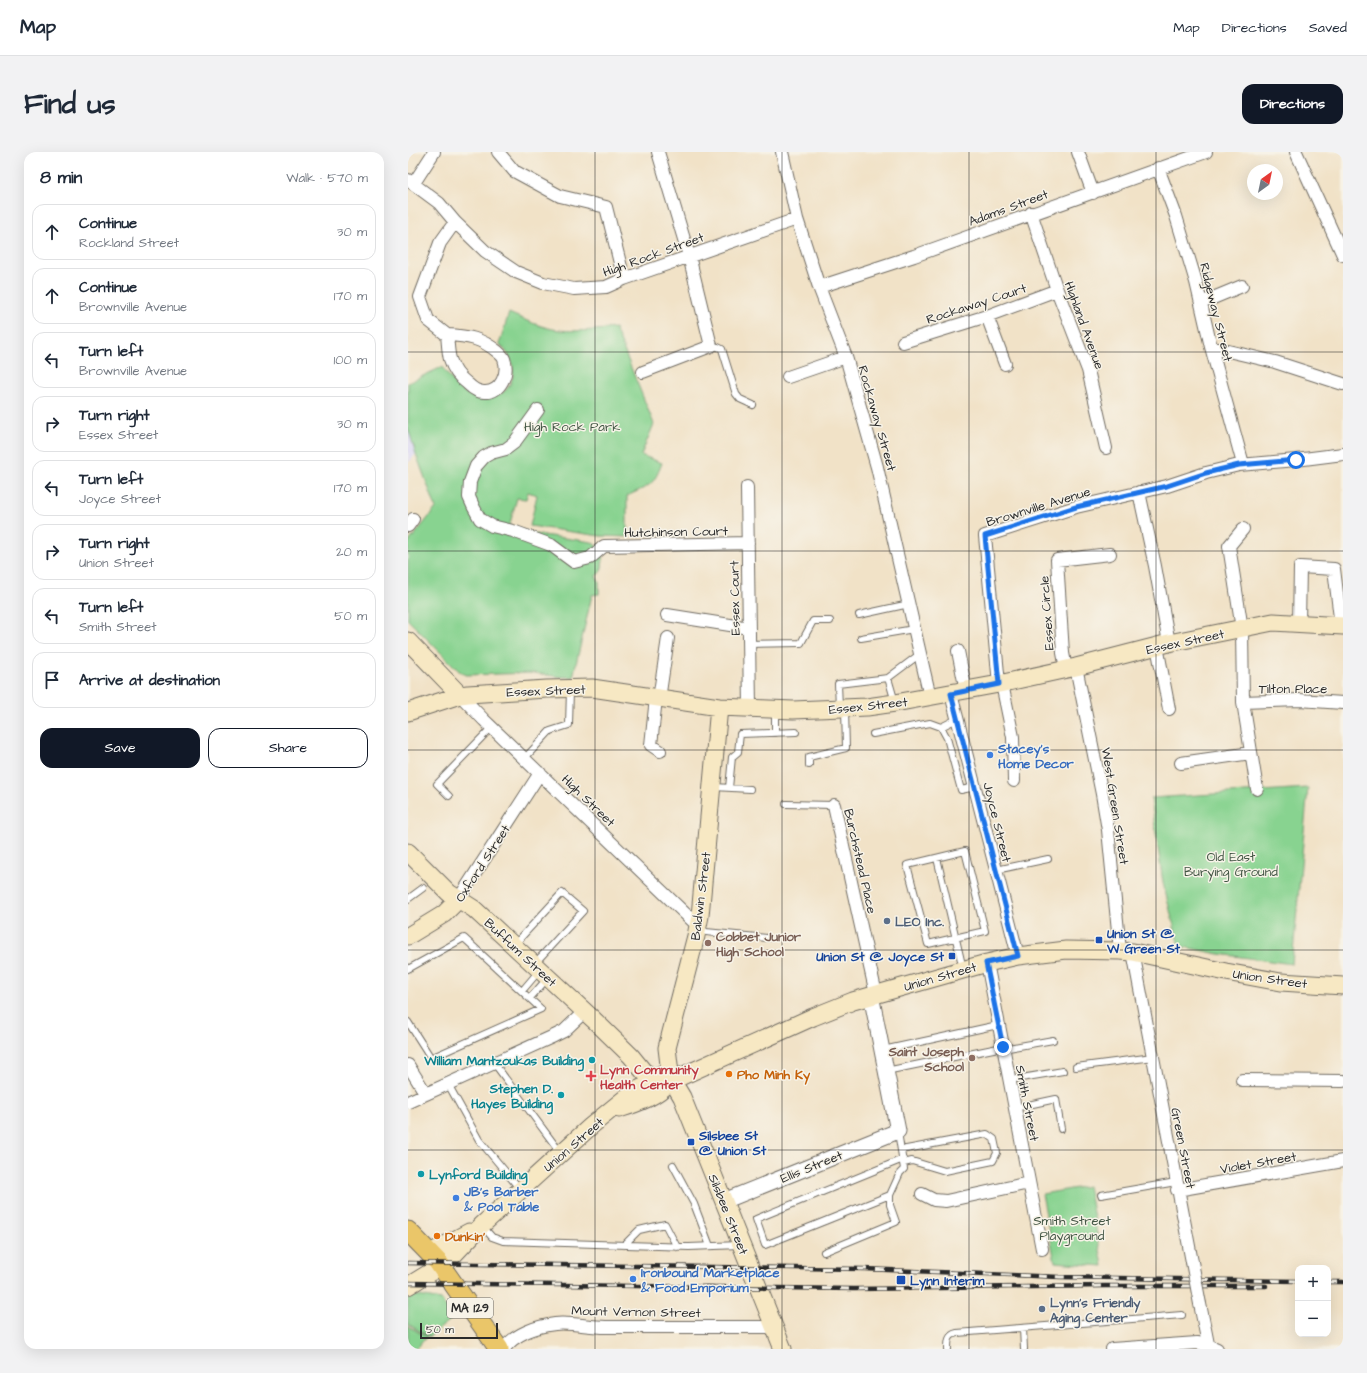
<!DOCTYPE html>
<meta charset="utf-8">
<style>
:root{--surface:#fff;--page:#f2f2f3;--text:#1f2937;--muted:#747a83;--line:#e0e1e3;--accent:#111827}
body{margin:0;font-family:"Architects Daughter",sans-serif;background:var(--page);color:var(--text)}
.controls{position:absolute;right:12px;bottom:12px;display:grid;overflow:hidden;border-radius:8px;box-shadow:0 4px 16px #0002}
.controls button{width:36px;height:36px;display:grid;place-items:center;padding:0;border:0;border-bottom:1px solid var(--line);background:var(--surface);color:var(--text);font:20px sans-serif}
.compass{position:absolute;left:839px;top:12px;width:36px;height:36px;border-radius:50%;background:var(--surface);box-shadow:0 4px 16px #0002;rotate:33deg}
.scale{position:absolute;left:12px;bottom:10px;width:78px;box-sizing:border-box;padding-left:4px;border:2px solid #2b2b2b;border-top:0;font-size:11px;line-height:14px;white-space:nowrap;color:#2b2b2b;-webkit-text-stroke:3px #f7f3e8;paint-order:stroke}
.stop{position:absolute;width:12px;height:12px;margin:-9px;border:3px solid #1a73e8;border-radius:50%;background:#fff}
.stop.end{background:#1a73e8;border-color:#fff;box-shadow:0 1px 4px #0008}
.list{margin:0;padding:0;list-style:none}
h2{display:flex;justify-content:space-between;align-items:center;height:52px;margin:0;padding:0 16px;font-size:17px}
h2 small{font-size:13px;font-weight:400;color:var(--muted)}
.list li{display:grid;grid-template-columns:26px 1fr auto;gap:12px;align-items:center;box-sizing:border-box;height:56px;margin:0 8px 8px;padding:0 8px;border:1px solid var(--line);border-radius:12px}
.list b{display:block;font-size:15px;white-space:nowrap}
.list p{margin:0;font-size:13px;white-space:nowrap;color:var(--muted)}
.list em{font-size:13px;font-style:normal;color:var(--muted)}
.actions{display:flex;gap:8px;padding:12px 16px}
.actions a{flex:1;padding:9px 0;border:1px solid var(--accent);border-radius:12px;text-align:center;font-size:14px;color:var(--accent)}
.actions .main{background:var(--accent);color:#fff}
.icon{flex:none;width:22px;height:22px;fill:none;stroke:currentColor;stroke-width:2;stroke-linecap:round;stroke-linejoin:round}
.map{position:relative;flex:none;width:935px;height:1197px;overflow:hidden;border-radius:12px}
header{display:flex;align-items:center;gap:24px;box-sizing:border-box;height:56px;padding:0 20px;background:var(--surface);border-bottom:1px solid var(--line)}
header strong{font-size:19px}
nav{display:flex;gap:22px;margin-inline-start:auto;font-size:14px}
.intro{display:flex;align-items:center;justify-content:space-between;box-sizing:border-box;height:96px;padding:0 24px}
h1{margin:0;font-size:28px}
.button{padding:10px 18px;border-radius:12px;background:var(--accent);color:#fff;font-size:14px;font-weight:700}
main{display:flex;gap:24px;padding:0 24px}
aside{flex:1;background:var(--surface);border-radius:12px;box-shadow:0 4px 16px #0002}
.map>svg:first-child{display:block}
.built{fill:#d9d7f8}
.green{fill:#88d390;stroke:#5a7f5e}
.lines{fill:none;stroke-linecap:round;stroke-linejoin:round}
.service-casing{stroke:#706b62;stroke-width:8}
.minor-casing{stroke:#706b62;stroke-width:14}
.tertiary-casing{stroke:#706b62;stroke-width:17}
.secondary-casing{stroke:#706b62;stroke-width:19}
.primary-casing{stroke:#706b62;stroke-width:21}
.service{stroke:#fff;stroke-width:6}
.minor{stroke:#fff;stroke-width:12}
.tertiary{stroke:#fff;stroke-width:15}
.secondary{stroke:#f7e8c3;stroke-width:17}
.primary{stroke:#eac669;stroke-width:19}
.rail-casing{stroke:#2b2b2b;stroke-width:4.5}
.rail{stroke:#f7f3e8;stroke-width:3;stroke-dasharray:9;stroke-linecap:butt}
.minor-bridge-casing{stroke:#706b62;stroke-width:14;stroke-linecap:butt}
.minor-bridge{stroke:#fff;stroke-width:12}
.route{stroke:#1a73e8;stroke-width:5}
.grid{fill:none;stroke:#2b2b2b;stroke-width:1;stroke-opacity:0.55}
.shop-dot{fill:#3f7fe0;stroke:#f7f3e8;stroke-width:1.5}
.service-dot{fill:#5c6f8a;stroke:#f7f3e8;stroke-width:1.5}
.transit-dot{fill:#1a4fb4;stroke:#f7f3e8;stroke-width:1.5}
.education-dot{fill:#8d6e63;stroke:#f7f3e8;stroke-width:1.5}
.culture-dot{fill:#0f9aa8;stroke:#f7f3e8;stroke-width:1.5}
.food-dot{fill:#e8710a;stroke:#f7f3e8;stroke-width:1.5}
.health-dot{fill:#e0444e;stroke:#f7f3e8;stroke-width:1.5}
.labels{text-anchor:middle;stroke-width:3;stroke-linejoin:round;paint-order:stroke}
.shield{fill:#f7f3e8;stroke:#686764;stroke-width:1}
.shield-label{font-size:12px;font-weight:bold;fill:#2b2b2b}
.street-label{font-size:13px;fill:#2b2b2b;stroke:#f7f3e8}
.park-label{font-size:13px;fill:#425544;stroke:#f7f3e8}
.shop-label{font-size:13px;font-weight:bold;fill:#366cbe;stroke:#f7f3e8;text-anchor:start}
.service-label{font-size:13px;font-weight:bold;fill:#4e5e75;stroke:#f7f3e8;text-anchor:start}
.transit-label{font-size:13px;font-weight:bold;fill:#164399;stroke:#f7f3e8;text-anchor:start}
.education-label{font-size:13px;font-weight:bold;fill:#785e54;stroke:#f7f3e8;text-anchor:start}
.culture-label{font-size:13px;font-weight:bold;fill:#0d838f;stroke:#f7f3e8;text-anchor:end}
.health-label{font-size:13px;font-weight:bold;fill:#be3a42;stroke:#f7f3e8;text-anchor:start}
.food-label{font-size:13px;font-weight:bold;fill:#c56008;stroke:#f7f3e8;text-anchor:start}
</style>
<header>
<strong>Map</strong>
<nav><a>Map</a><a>Directions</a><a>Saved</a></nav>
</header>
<div class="intro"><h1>Find us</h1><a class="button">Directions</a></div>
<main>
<aside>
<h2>8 min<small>Walk · 570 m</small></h2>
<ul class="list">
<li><svg class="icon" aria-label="ahead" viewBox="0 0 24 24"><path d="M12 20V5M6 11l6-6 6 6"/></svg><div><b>Continue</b><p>Rockland Street</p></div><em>30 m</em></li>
<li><svg class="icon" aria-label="ahead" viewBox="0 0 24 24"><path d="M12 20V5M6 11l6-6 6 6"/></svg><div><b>Continue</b><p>Brownville Avenue</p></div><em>170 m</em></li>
<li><svg class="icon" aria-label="left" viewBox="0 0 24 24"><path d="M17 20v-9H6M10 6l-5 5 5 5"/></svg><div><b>Turn left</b><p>Brownville Avenue</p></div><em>100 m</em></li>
<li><svg class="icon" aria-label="right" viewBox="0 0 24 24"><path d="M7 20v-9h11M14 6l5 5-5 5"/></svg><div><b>Turn right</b><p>Essex Street</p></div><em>30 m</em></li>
<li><svg class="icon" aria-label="left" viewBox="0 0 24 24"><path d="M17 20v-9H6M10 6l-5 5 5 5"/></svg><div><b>Turn left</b><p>Joyce Street</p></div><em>170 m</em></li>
<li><svg class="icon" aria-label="right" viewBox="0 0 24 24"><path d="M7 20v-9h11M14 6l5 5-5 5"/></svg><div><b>Turn right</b><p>Union Street</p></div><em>20 m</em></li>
<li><svg class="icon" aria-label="left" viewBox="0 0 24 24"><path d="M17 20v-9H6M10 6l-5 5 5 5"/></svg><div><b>Turn left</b><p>Smith Street</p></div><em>50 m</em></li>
<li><svg class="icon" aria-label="arrive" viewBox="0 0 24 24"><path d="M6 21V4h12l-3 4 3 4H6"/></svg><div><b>Arrive at destination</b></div></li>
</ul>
<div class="actions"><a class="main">Save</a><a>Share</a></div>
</aside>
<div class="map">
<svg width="935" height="1197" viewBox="0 0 935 1197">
<rect width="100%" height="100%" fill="#f7f3e8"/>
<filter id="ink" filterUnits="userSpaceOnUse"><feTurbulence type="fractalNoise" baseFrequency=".025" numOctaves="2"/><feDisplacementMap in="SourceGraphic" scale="8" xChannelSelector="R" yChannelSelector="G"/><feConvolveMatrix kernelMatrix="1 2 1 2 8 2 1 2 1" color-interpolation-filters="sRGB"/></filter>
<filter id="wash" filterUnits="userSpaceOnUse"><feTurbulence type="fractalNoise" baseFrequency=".012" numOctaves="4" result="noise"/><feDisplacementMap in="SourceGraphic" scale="16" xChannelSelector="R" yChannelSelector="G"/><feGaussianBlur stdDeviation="0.9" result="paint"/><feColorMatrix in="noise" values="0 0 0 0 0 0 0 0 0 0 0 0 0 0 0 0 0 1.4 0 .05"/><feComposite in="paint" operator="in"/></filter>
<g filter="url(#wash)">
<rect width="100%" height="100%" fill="#f1e2c7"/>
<path class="built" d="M0 276 8 302 0 311Z"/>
<path class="green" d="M101 161C117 168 134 176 151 178 170 180 189 178 207 176L246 272 233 303 254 311C245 335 242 333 219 344V385L192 384 122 374 129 343 120 340 118 347 109 346 101 375 128 382 184 390 194 399C194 409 197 418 188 424L191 430V442L184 443 165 525H153L125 521 58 523 51 519 0 468V391L28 356 8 302 0 276V231L34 215C43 227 53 241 68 246 73 248 79 247 83 246 111 238 111 209 91 192Z
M900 636 884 812 811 802 771 794 755 731 743 646Z
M680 1034 695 1114 647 1110 634 1042Z
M6 1143 33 1148 46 1165 21 1185 0 1172V1147Z
M0 1174 19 1185 12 1191 13 1192 8 1197H0Z"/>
</g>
<g filter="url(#ink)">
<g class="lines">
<defs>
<path id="service" d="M303 194 310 195 314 197 328 242 332 247 345 253
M451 463 501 452
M453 486 506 477
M341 492 393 491 405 469H422
M480 526 487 550
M431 555 430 532 480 526 512 502
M367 558V581
M533 575 539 586 553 638 567 635
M465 582 522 571 533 575 549 567
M117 606 142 579 161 573 162 538
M401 613V605L438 596 437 557
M306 635 342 637
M321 636 324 605 330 600 332 582 388 580
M41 644 29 632 84 575
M378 652 426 653
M557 699 577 779 520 792 499 713Z
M529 706 555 817
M588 718 640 707
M0 747 15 736
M291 775 298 780 359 786
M106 793 154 741 175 759 127 811
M0 817 56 786 133 857 23 906 0 870
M114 839 131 819
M122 846 139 827
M595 897 645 888
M475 898 590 873
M86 911 152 1000
M668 915 745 905
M478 919 595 895
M601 928 655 919
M40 932 71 988 112 1037
M606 956 648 947 653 977
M490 980 496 1017 492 1021 482 1043 357 1093 348 1067 495 1007
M493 998 579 982 586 987 589 1001 585 1009 537 1019 504 1009 496 1011
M265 1013 286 1052 302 1094
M693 1043 768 1030
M75 1075 84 1085 95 1089 281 1095 332 1093
M216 1093 231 1078 257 1072 269 1095
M416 1100 488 1070 482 1053V1043
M615 1176 616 1197
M540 1197C540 1189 540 1183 549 1181L774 1163"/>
<path id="minor" d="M90 0 106 19 152 44 198 55 216 127
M374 0 389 67 411 135 438 205 469 315 522 545
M670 0 685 41
M888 0 935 103
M750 16 768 64 788 130 803 195 835 312
M0 28 31 51 47 70 77 99 108 120 135 131 166 137 198 135 216 127 389 67
M6 31 26 0
M623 61 649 138 680 218 698 296
M411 135 506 104 798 0
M793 151 834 134
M579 164 597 212
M39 183C60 184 73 186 90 200 92 202 95 204 96 207 101 221 93 241 76 240 69 240 64 236 60 232 52 226 45 217 42 207 40 200 40 191 39 183L20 168 12 145 32 91 47 70
M495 190 579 164 649 138
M803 195 867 210 935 232
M235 220 303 194 281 104 250 0
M380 225 438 205
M130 258 106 291 98 297 83 301 76 305 68 314 62 330 61 345 66 356 72 367 84 374 105 379 143 393 166 410 182 406 196 394 340 391
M339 335 342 557
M731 340 747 414 761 491
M0 374 5 367
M835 377 821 394 834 477 835 550 849 637
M259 463 341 476
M891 472 892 415 926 417 933 474
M749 494 761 557
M550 499 558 539
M668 515 694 642 700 678 712 799
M658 517 655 501 649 408 702 402
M591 532 577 384 668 355 759 334 798 321 831 313 888 308 935 302
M594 532 605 585 606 629
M543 542 610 804
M52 543 76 568 290 774
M248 546 243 593 252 599
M251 547 260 486
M835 550 891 548 935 551
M773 611 843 601
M426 653 468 842
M50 748 132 621
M725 800 784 1110
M579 811 634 1097
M0 913 18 942
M834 928 935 929
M0 950 146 884 156 879 177 859
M769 1038 935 1009
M514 1042 526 1048 538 1049 621 1031
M792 1152 801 1197
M96 1197C106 1182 129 1174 147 1172 162 1170 181 1175 198 1175 254 1175 310 1175 366 1175
M704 1197 789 1191 800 1193 809 1197"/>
<path id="tertiary" d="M316 1049 490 979 463 843"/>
<path id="secondary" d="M0 489 52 543
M0 560 52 543 60 542 139 537 184 536 311 555 385 558 459 555 487 551 591 532 668 515 761 491 865 470 935 474
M0 700 41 741 66 757 186 868 223 904 236 920 244 924 259 928
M0 784 36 762 50 748
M255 921 268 935 274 945 375 1197
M263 929 259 896 288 784 292 764 311 555
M211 957C231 951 248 945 263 929
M22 1101 61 1080
M0 1134 39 1110 74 1073 183 974 221 943 231 937 242 932 248 930 263 929 405 865 445 849 579 811 610 804 658 798 712 799 725 800 818 820 873 830 935 834"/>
<path id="primary" d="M0 1079 30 1110 91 1197"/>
</defs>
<use href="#service" class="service-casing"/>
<use href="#minor" class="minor-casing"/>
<use href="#tertiary" class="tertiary-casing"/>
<use href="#secondary" class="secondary-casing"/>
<use href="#primary" class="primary-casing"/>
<use href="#service" class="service"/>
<use href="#minor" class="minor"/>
<use href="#tertiary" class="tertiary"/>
<use href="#secondary" class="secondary"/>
<use href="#primary" class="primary"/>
<defs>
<path id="rail" d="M0 1111 456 1117 652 1125 890 1129
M920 1130H935
M0 1131 446 1137 698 1134H858"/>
</defs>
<use href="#rail" class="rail-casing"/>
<use href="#rail" class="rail"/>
<defs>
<path id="minor-bridge" d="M784 1110 792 1152"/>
</defs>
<use href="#minor-bridge" class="minor-bridge-casing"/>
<use href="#minor-bridge" class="minor-bridge"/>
</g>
</g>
<g class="lines" filter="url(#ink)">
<path class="route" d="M595 895 578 811 610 804 543 542 591 532 577 384 668 355 759 334 798 321 831 313 888 308"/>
</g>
<path class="grid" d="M187 0V1197M374 0V1197M561 0V1197M748 0V1197M0 200H935M0 399H935M0 598H935M0 798H935M0 998H935"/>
<g class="shop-dot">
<circle cx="582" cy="603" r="4"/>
<circle cx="48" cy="1046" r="4"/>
<circle cx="225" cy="1127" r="4"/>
</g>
<g class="service-dot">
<circle cx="479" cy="769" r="4"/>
<circle cx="634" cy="1157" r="4"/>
</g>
<g class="transit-dot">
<rect x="687" y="784" width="8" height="8" rx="2"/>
<rect x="540" y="800" width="8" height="8" rx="2"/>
<rect x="279" y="986" width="8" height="8" rx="2"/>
<rect x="488" y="1123" width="10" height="10" rx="2"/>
</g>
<g class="education-dot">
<circle cx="300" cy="791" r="4"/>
<circle cx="564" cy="906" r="4"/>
</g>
<g class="culture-dot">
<circle cx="184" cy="908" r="4"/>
<circle cx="153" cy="943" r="4"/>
<circle cx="13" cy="1022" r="4"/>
</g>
<g class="food-dot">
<circle cx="321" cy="922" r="4"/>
<circle cx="29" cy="1084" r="4"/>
</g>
<path class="health-dot" d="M181 918h4v4h4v4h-4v4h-4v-4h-4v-4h4z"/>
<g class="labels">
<rect class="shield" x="39" y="1146" width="46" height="20" rx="3"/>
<g class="shield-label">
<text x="62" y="1160">MA 129</text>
</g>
<g class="street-label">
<text transform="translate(600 55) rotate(-20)" y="5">Adams Street</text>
<text transform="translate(245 102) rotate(-20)" y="5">High Rock Street</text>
<text transform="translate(568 151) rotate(-18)" y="5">Rockaway Court</text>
<text transform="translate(809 160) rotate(76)" y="5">Ridgeway Street</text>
<text transform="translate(677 173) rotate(70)" y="5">Highland Avenue</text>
<text transform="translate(470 266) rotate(74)" y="5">Rockaway Street</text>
<text transform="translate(630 354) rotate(-17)" y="5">Brownville Avenue</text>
<text transform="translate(268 379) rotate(-1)" y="5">Hutchinson Court</text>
<text transform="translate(326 446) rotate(-91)" y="5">Essex Court</text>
<text transform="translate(638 461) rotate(-94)" y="5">Essex Circle</text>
<text transform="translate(777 489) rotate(-12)" y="5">Essex Street</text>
<text x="885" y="541">Tilton Place</text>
<text transform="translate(138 538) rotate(-2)" y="5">Essex Street</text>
<text transform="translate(460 553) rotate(-6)" y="5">Essex Street</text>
<text transform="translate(181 648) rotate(44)" y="5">High Street</text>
<text transform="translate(708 654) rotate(81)" y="5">West Green Street</text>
<text transform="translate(590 670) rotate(76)" y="5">Joyce Street</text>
<text transform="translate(453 709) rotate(77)" y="5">Burchstead Place</text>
<text transform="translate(74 711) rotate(-57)" y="5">Oxford Street</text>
<text transform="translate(292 744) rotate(-83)" y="5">Baldwin Street</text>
<text transform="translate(113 800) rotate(43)" y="5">Buffum Street</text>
<text transform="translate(532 824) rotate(-16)" y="5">Union Street</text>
<text transform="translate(862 826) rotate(8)" y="5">Union Street</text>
<text transform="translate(620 951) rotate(79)" y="5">Smith Street</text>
<text transform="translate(165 992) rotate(-41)" y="5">Union Street</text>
<text transform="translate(776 996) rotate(79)" y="5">Green Street</text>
<text transform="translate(850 1010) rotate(-10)" y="5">Violet Street</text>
<text transform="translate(403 1014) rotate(-22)" y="5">Ellis Street</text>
<text transform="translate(321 1062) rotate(68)" y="5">Silsbee Street</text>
<text transform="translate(228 1159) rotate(1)" y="5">Mount Vernon Street</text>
</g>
<g class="park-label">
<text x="164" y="279">High Rock Park</text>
<text x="823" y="709">Old East<tspan x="823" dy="15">Burying Ground</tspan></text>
<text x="664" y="1073">Smith Street<tspan x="664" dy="15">Playground</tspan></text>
</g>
<g class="shop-label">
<text x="590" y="601">Stacey's<tspan x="590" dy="15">Home Decor</tspan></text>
<text x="56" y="1044">JB's Barber<tspan x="56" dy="15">&amp; Pool Table</tspan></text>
<text x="233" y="1125">Ironbound Marketplace<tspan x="233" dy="15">&amp; Food Emporium</tspan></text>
</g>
<g class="service-label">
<text x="487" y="774">LEO Inc.</text>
<text x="642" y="1155">Lynn's Friendly<tspan x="642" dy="15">Aging Center</tspan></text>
</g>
<g class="transit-label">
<text x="699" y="786">Union St @<tspan x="699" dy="15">W Green St</tspan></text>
<text x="536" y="809" text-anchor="end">Union St @ Joyce St</text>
<text x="291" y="988">Silsbee St<tspan x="291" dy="15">@ Union St</tspan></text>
<text x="502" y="1133">Lynn Interim</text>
</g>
<g class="education-label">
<text x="308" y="789">Cobbet Junior<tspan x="308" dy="15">High School</tspan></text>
<text x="556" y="904" text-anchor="end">Saint Joseph<tspan x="556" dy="15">School</tspan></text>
</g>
<g class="culture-label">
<text x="176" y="913">William Mantzoukas Building</text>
<text x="145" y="941">Stephen D.<tspan x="145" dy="15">Hayes Building</tspan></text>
<text x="21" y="1027" text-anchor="start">Lynford Building</text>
</g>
<g class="health-label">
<text x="192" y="922">Lynn Community<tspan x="192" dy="15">Health Center</tspan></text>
</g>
<g class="food-label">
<text x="329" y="927">Pho Minh Ky</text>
<text x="37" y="1089">Dunkin'</text>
</g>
</g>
</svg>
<div class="controls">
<button>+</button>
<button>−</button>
</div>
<svg class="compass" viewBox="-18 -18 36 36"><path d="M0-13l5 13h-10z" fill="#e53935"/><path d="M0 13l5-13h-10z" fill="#747a83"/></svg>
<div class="scale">50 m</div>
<div class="stop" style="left:888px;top:308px"></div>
<div class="stop end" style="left:595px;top:895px"></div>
</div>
</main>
